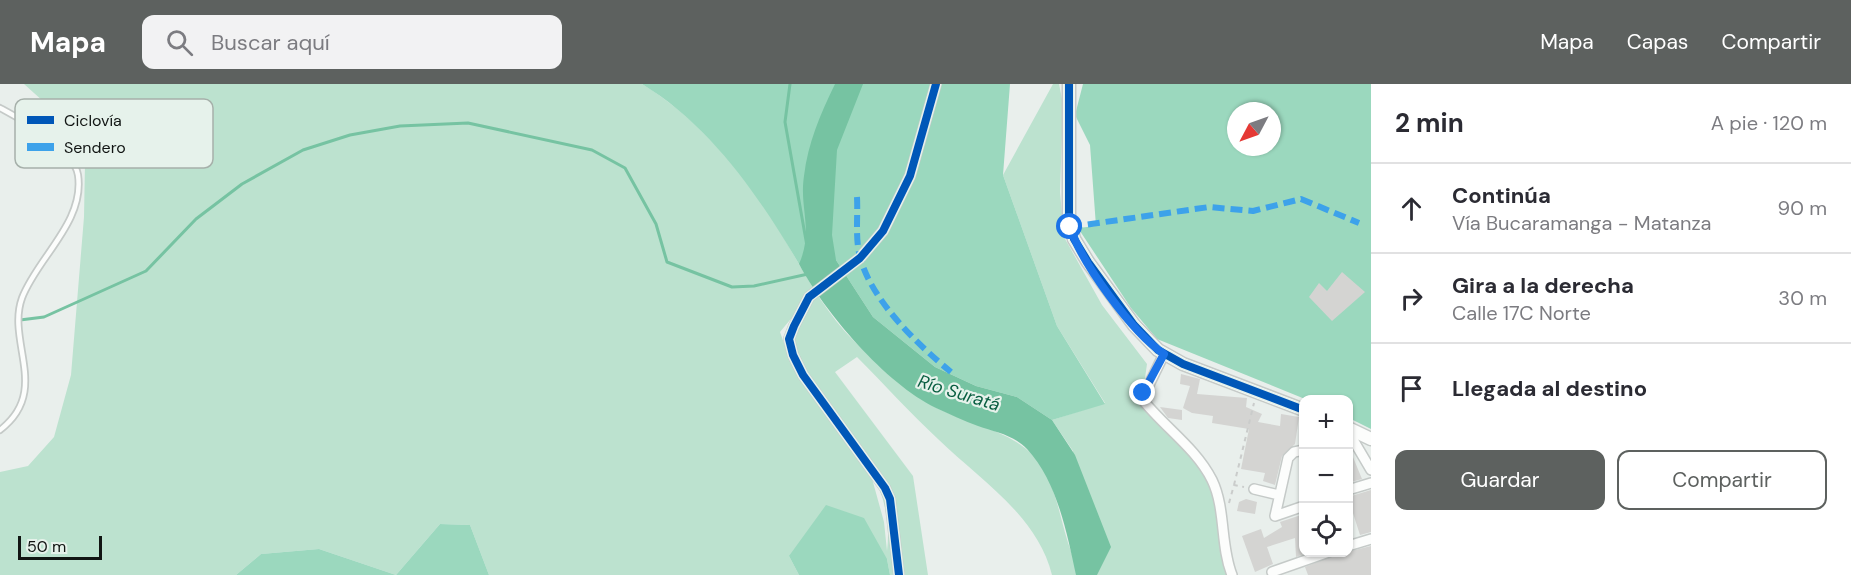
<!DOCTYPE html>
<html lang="es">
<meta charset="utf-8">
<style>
:root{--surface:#fff;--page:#f2f2f3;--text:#2b2b33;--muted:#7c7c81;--line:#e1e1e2;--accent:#5d615f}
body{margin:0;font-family:"DM Sans",sans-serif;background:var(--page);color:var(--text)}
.controls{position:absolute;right:18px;bottom:18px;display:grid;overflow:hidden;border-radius:12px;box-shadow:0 2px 4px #0004}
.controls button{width:54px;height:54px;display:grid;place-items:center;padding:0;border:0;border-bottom:2px solid var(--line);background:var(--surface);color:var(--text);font:30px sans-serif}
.compass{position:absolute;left:1227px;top:18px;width:54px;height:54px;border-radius:50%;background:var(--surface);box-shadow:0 2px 4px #0004;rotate:229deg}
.scale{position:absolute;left:18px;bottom:15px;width:84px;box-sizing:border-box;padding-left:6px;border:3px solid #111513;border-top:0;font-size:16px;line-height:21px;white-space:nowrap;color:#111513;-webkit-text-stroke:4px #e6f2eb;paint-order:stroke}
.stop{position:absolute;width:18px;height:18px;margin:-14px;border:4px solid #1a73e8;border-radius:50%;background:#fff}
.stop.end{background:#1a73e8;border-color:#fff;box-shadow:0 2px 6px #0008}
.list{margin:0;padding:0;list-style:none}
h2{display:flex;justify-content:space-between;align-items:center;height:78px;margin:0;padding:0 24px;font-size:26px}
h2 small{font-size:20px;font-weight:400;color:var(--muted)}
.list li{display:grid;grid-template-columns:39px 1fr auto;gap:18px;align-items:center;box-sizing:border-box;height:90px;padding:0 24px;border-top:2px solid var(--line)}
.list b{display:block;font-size:22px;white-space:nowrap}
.list p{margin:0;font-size:20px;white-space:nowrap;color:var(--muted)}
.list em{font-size:20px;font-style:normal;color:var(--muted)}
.actions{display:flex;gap:12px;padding:18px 24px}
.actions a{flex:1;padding:14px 0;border:2px solid var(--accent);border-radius:12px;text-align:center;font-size:21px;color:var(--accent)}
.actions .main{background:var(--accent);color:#fff}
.icon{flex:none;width:33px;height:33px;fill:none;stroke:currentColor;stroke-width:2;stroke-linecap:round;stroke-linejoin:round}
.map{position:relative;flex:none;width:1371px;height:491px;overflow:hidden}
header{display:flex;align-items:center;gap:36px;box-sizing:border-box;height:84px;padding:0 30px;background:var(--accent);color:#fff}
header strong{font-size:28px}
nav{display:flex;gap:33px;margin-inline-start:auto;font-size:21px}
.search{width:420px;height:54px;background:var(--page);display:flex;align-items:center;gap:15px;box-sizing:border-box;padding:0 21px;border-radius:12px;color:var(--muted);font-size:22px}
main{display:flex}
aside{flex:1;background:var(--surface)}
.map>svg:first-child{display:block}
.green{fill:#bce2cf;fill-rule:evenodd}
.forest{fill:#9bd8be;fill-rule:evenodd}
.water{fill:#76c3a2}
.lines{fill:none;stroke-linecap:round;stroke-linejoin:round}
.stream{stroke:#76c3a2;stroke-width:3}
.building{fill:#d4d4d2}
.service-casing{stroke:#c5cac8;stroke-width:8}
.minor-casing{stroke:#c5cac8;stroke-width:12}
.tertiary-casing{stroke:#c5cac8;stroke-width:15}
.path{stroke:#cacccb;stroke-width:2;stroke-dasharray:4.5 4.5;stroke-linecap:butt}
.service{stroke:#fcfdfc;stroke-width:4.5}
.minor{stroke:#fcfdfc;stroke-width:9}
.tertiary{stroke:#fcfdfc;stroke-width:12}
.quiet{stroke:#3da2ea;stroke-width:6;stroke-dasharray:12 6;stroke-linecap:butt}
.cycleway-casing{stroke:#e6f2eb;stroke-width:11}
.cycleway{stroke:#0057b8;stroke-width:8}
.route{stroke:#1a73e8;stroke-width:8}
.labels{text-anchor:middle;stroke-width:4.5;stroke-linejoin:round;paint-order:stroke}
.water-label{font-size:18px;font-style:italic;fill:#0a5f42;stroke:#e6f2eb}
.key{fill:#e6f2eb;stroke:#a6b0aa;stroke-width:1.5}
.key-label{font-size:16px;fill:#111513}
</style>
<header>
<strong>Mapa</strong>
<div class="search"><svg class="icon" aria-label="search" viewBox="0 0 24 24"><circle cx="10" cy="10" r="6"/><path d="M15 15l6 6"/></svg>Buscar aquí</div>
<nav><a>Mapa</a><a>Capas</a><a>Compartir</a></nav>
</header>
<main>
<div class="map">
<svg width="1371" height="491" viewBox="0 0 1371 491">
<rect width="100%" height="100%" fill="#e9efec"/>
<path class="green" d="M18 0H642C693 31 739 82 771 133 798 175 818 221 854 257 879 280 904 307 935 323 975 344 1026 347 1047 392 1059 416 1062 445 1072 470L1073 367 1052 336 1105 319 1057 242 1003 91 1053 0H1059L1063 20 1060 108 1064 153 1102 221 1147 280 1143 308 1146 321 1213 397 1230 491H1052C1037 431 980 396 938 355 910 329 884 300 857 273L835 288 913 392 928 491H890L887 475 789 472 799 491H489L470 441 440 440 396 491 319 465 261 470 236 491H0V388L28 382 54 353 71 291 84 133 85 79 74 45 24 0ZM804 219 784 253 791 274 816 314 790 276 780 248ZM868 380C883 408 891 435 887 467L884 438Z"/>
<path class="forest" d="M642 0H1010L1003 91 1057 242 1105 320 1052 336 1017 313 976 302 935 283 873 233 836 176 799 180C759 112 711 42 642 0Z
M1083 0H1371V345L1349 334 1348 316 1305 315 1157 255 1131 224 1078 144 1096 142 1090 61 1075 31ZM1236 27H1272V63H1236Z
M826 421 864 434 887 475 890 491H799L789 472Z
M440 440 470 441 489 491H236L261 470 319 465 396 491Z"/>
<path class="water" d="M835 0H863L837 66 832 151 836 176 873 233 935 283 976 302 1017 313 1052 336 1075 371 1111 463 1097 491H1076C1067 449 1057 397 1027 365 1014 351 995 348 978 342 964 337 950 330 936 324 885 299 825 229 799 180 814 146 799 125 804 92 808 59 820 31 835 0Z"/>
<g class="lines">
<path class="stream" d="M790 0 785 38 807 162
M20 236 44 233 146 187 196 135 242 100 303 66 350 51 400 42 468 39 592 66 625 84 656 140 667 178 732 203 754 202 808 190"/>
</g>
<path class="building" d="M1342 188 1365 208 1332 237 1309 213 1319 199 1327 207Z
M1181 290 1200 295 1197 310 1247 314 1246 323 1262 330 1258 338 1280 342 1281 330 1299 333 1295 360 1282 372 1275 401 1263 397 1265 389 1241 385 1249 345 1212 339 1213 332 1192 329 1183 324 1190 302 1180 300Z
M1160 323 1182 326V336L1168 334Z
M1348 361 1362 395 1348 399Z
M1371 406V448L1360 451 1352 426 1348 427V413Z
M1246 415 1257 418 1255 430 1237 427 1239 418Z
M1304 430V470L1296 473 1295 454 1267 463 1273 480 1255 488 1242 452 1261 445 1264 454 1282 443 1280 438Z
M1371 462V491H1308L1305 483 1335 471Z"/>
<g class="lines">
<defs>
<path id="service" d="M0 24C22 36 73 63 78 91 85 138 37 174 22 214 6 258 51 307 0 346"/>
<path id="minor" d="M1164 270 1142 315C1164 343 1196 364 1212 396 1226 425 1220 461 1232 491
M1348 347 1371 386
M1304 366 1294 368 1288 374 1275 432 1304 422
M1254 405 1279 411
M1348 406 1371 399
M1348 462 1371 455
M1272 488 1329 468
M899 491 890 415 885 404 803 291 793 271 789 255 794 242 809 213 860 174 883 147 910 92 936 0"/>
<path id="tertiary" d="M1069 0V135L1074 155 1088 178 1134 241 1158 266 1183 280 1304 326
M1348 344 1371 355"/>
</defs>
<use href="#service" class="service-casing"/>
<use href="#minor" class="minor-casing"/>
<use href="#tertiary" class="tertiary-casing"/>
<path class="path" d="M1234 401 1254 319
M1229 419 1234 401 1244 403"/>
<use href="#service" class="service"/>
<use href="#minor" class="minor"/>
<use href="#tertiary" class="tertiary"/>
<path class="quiet" d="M857 113C858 132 855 155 860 173 871 216 918 261 951 288
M1070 143 1209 123 1253 127 1301 115 1359 139"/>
<defs>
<path id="cycleway" d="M1069 0V135L1074 155 1088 178 1134 241 1158 266 1183 280 1304 326
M899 491 890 415 885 404 803 291 793 271 789 255 794 242 809 213 860 174 883 147 910 92 936 0"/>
</defs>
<use href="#cycleway" class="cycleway-casing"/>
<use href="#cycleway" class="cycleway"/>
</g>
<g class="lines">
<path class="route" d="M1070 143C1082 180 1132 248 1164 270L1143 309"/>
</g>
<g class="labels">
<g class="water-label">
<text transform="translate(959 309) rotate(17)" y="6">Río Suratá</text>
</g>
</g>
<rect x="15" y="15" width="198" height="69" rx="9" class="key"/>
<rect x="27" y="32" width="27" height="8" fill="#0057b8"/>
<rect x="27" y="59" width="27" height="8" fill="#3da2ea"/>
<g class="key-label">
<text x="64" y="42">Ciclovía</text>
<text x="64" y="69">Sendero</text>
</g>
</svg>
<div class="controls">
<button>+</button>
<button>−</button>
<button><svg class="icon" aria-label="locate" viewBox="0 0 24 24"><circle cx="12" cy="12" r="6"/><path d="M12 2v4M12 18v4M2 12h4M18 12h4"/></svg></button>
</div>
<svg class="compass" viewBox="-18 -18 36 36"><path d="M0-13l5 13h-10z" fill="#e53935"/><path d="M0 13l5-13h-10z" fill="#7c7c81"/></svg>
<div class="scale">50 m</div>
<div class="stop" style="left:1070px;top:143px"></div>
<div class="stop end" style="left:1143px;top:309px"></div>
</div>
<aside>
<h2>2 min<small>A pie · 120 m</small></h2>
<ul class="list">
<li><svg class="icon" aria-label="ahead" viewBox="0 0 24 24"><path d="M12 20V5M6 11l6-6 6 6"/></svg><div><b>Continúa</b><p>Vía Bucaramanga - Matanza</p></div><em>90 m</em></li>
<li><svg class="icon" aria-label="right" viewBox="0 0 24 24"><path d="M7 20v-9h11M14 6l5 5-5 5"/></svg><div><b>Gira a la derecha</b><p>Calle 17C Norte</p></div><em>30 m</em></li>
<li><svg class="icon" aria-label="arrive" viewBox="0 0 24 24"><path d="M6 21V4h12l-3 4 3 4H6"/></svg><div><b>Llegada al destino</b></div></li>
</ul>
<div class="actions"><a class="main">Guardar</a><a>Compartir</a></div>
</aside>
</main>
